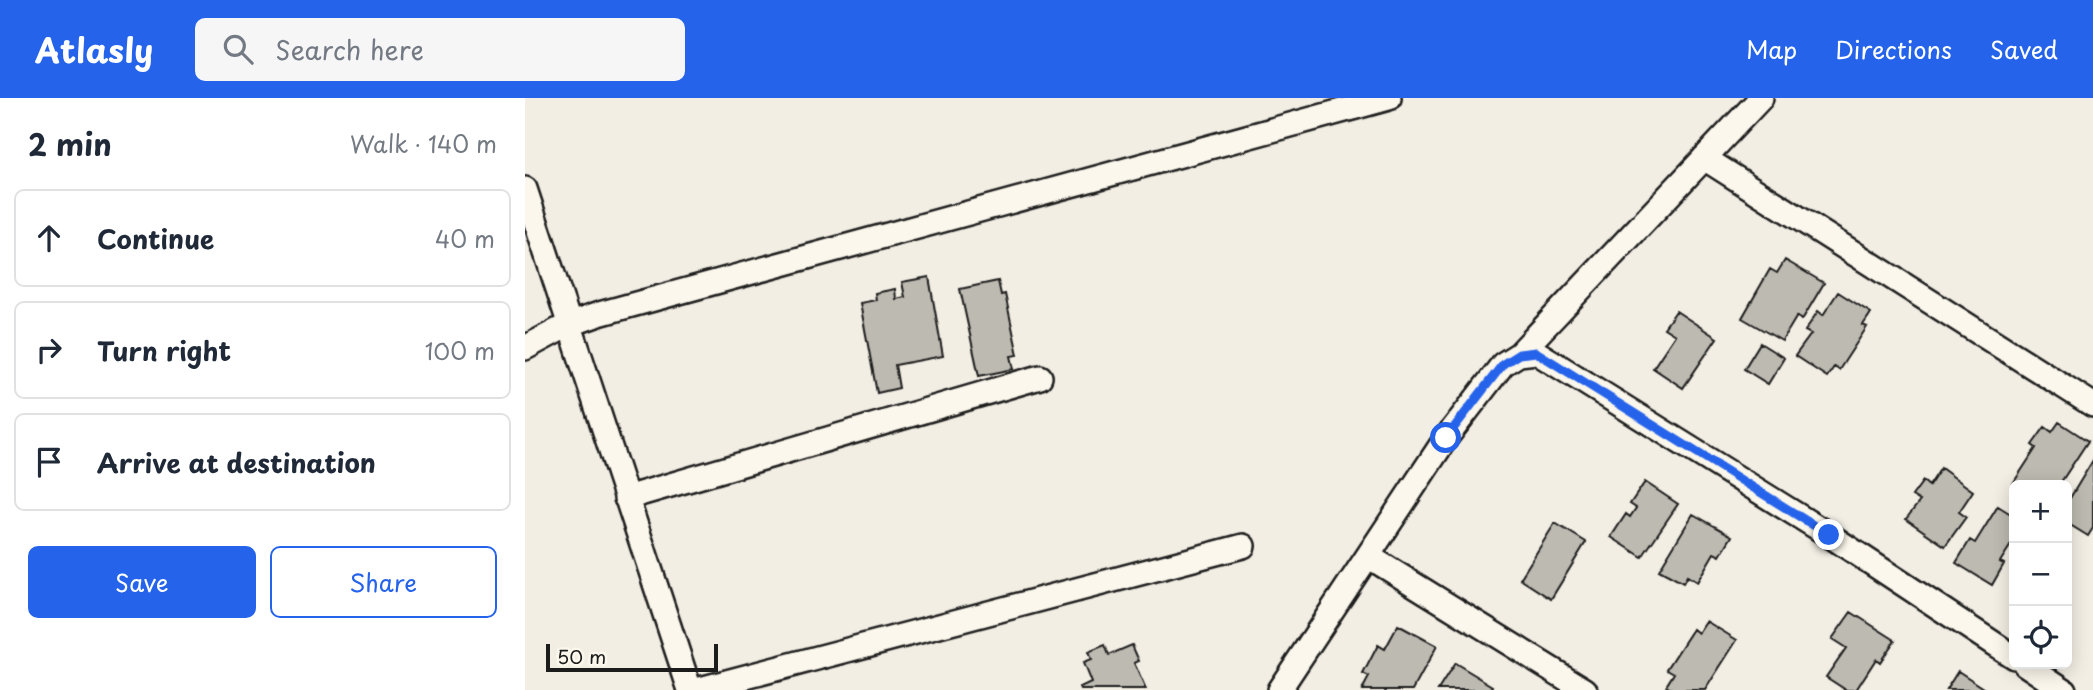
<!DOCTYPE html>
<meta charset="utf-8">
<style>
:root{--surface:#fff;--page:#f6f6f7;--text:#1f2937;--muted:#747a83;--line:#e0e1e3;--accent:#2563eb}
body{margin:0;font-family:"Playpen Sans",sans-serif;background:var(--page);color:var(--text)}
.controls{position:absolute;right:21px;bottom:21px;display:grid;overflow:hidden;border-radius:10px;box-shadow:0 4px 18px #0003}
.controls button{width:63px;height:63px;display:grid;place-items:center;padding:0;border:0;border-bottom:2px solid var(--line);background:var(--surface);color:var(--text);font:35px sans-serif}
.scale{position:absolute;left:21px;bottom:18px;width:172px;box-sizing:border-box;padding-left:7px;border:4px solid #1c1c1c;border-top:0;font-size:19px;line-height:24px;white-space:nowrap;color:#1c1c1c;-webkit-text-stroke:5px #fbf7ec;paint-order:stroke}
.stop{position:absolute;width:21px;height:21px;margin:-16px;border:5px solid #2563eb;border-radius:50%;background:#fff}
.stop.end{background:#2563eb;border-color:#fff;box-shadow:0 2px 7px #0008}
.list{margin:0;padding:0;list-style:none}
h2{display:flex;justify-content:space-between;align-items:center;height:91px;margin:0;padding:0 28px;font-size:30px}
h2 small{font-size:23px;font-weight:400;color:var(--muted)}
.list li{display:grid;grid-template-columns:46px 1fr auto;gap:21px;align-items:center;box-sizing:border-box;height:98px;margin:0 14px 14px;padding:0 14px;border:2px solid var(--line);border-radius:10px}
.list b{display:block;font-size:26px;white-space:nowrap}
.list em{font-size:23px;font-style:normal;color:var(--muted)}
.actions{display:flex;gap:14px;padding:21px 28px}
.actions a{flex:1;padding:16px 0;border:2px solid var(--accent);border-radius:10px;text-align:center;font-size:24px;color:var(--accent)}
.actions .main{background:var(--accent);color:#fff}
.icon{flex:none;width:38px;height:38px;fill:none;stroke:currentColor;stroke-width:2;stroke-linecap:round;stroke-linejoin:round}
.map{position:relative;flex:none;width:1568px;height:592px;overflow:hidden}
header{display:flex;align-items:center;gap:42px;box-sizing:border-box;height:98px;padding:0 35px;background:var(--accent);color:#fff}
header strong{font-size:33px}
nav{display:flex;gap:38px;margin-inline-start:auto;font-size:24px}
.search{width:490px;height:63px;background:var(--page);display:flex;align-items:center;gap:18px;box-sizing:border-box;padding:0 24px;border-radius:10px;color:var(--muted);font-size:26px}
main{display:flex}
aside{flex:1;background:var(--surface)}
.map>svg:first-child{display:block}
.building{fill:#bdbab1;stroke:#1c1c1c;stroke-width:2}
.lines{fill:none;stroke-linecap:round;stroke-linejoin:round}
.minor-casing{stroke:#1c1c1c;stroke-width:28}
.minor{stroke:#fbf7ec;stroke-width:23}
.route{stroke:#2563eb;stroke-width:9}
</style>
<header>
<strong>Atlasly</strong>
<div class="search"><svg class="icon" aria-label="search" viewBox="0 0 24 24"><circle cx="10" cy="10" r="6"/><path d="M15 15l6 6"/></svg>Search here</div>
<nav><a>Map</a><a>Directions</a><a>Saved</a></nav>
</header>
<main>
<aside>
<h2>2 min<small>Walk · 140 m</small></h2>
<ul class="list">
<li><svg class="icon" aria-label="ahead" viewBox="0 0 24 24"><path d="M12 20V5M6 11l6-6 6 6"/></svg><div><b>Continue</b></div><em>40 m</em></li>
<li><svg class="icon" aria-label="right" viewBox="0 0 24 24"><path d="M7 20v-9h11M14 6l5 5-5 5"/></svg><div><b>Turn right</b></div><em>100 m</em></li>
<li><svg class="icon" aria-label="arrive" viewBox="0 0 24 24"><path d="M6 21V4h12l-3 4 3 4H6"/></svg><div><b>Arrive at destination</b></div></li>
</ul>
<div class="actions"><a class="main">Save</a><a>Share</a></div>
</aside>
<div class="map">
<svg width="1568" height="592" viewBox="0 0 1568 592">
<rect width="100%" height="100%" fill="#f2eee4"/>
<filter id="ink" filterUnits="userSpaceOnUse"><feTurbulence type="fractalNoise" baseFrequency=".0143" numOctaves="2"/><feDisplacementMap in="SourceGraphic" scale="14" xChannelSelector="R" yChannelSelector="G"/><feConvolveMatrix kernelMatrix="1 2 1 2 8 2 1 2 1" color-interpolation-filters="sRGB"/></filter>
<g filter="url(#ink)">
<path class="building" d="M1260 162 1299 185 1277 222 1272 218 1257 243 1217 220 1245 171 1252 175Z
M404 179 418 258 370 267 374 290 352 295 335 205 351 202 350 195 370 191 371 201 380 199 377 184Z
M473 183 476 197 480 196 493 257 486 258 489 271 454 278 435 191Z
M1313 194 1346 215 1338 227 1342 229 1314 272 1309 269 1302 279 1270 258 1286 236 1280 233 1293 213 1298 217Z
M1151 213 1192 240 1158 290 1128 270 1150 237 1139 230Z
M1235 245 1259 260 1243 286 1219 271Z
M1534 324 1563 343 1534 387H1487L1511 350 1507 347 1520 329 1527 334Z
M1568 362V430L1563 438 1542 425V405Z
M1416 370 1448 393 1434 414 1441 419 1420 448 1381 421 1395 403 1387 398 1398 383 1404 388Z
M1120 384 1153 406 1117 459 1086 439 1101 416 1105 419 1111 410 1105 406Z
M1473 408 1489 418V442L1475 464 1479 466 1467 487 1431 465 1445 442 1450 445Z
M1168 416 1207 438 1195 458 1189 455 1172 484 1162 478 1158 485 1134 472Z
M1030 425 1061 444 1026 501 995 481Z
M1326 514 1370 542 1355 564 1351 561 1331 592H1321L1301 579 1321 550 1307 541Z
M1181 523 1212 542 1180 592H1148L1141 588 1149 575 1142 571 1168 531 1173 535Z
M873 527 912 548 888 592H837L844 579 838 576 853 547 860 551Z
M580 547 584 557 607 547 614 563 609 565 621 592H556L555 590 566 585 558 565 566 562 563 554Z
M930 565 968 588 965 592H913Z
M1433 573 1462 592H1421Z"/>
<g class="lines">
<defs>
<path id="minor" d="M1179 60 1568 307
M0 91 165 592
M0 250 43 227 74 216 864 0
M994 256 1011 254 1304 437 1489 559
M101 400 515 279
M843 458 1060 592
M1500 566 1539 592
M171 592 718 448
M754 592 921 340 978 266 994 256 1236 0"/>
</defs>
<use href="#minor" class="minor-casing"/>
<use href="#minor" class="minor"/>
</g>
</g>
<g class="lines" filter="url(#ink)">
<path class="route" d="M921 340 978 266 994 256 1011 254 1304 437"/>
</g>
</svg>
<div class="controls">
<button>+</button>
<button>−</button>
<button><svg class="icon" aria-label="locate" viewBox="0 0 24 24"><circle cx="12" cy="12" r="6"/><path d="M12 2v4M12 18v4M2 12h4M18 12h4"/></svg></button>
</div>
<div class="scale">50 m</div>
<div class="stop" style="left:921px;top:340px"></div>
<div class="stop end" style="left:1304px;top:437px"></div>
</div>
</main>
